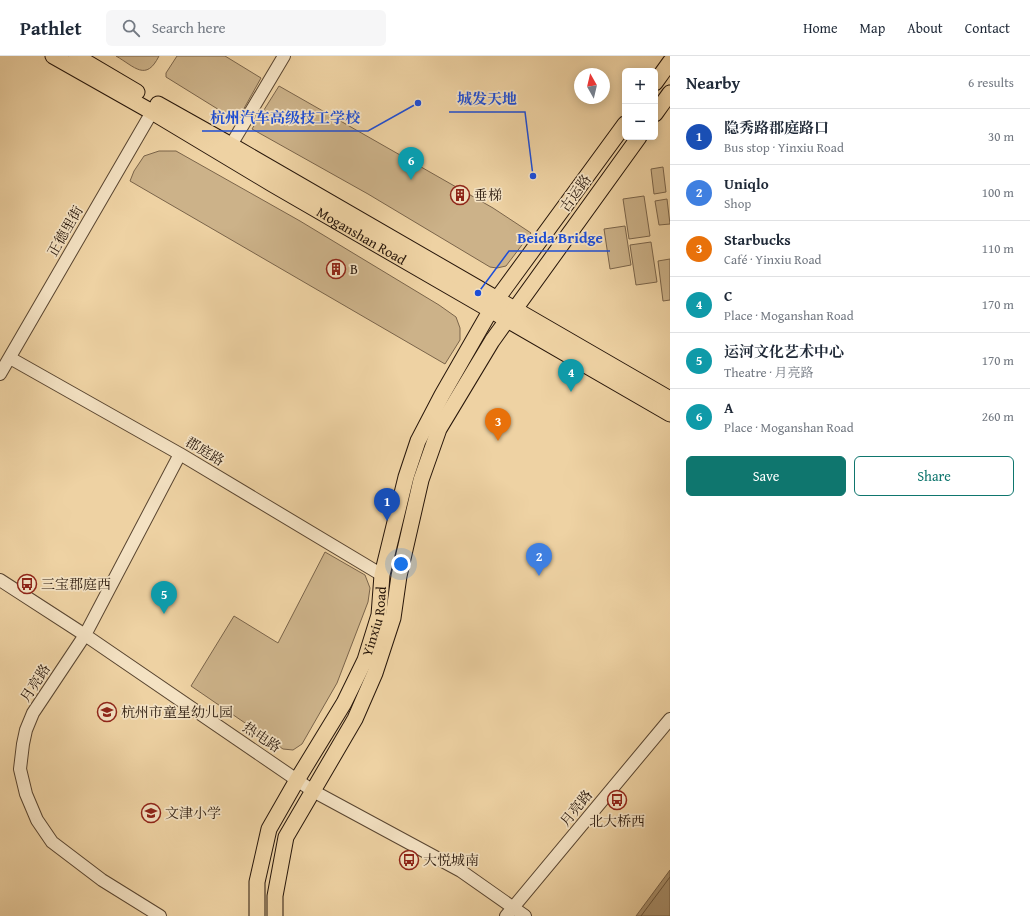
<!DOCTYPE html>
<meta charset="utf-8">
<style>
:root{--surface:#fff;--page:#f6f6f7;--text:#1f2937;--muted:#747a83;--line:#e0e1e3;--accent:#0f766e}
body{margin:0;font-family:"Gentium Book Plus","Noto Serif SC",serif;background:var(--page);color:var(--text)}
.controls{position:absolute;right:12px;top:12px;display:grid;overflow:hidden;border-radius:6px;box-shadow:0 2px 10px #0003}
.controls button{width:36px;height:36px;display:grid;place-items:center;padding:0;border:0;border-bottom:1px solid var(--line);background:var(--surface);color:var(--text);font:20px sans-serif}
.compass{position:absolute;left:574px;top:12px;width:36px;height:36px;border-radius:50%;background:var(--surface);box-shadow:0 2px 10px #0003;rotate:352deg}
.you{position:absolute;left:401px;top:508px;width:14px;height:14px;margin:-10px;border:3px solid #fff;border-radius:50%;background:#1a73e8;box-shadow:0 0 0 6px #1a73e833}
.badge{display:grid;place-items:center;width:26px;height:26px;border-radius:50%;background:var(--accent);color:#fff;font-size:13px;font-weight:700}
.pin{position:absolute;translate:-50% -33px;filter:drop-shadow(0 1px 2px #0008)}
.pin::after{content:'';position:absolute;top:21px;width:14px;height:12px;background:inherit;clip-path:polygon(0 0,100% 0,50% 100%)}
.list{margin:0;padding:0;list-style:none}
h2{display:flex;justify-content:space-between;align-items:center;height:52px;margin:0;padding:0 16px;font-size:17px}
h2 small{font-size:13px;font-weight:400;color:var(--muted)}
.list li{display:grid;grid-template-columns:26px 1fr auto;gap:12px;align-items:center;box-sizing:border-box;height:56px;padding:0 16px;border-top:1px solid var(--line)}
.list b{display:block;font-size:15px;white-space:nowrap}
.list p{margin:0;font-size:13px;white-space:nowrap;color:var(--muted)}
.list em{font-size:13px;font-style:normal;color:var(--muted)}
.actions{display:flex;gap:8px;padding:12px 16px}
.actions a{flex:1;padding:9px 0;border:1px solid var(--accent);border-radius:6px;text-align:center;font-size:14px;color:var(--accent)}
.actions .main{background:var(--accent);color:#fff}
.icon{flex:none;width:22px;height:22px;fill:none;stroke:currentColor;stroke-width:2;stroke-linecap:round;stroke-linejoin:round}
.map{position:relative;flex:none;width:670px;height:860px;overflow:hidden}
header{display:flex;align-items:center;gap:24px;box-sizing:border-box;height:56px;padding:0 20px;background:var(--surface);border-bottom:1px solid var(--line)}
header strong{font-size:19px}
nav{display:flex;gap:22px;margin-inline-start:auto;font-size:14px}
.search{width:280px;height:36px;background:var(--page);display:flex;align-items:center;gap:10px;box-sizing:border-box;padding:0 14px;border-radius:6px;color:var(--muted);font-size:15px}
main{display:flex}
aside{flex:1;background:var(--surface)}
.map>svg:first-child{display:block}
.green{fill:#ccb289;stroke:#7a644a}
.water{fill:#aa926f;stroke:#766047}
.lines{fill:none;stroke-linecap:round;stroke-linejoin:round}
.shore{stroke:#68543c;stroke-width:1}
.minor-casing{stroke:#594530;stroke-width:14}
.major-casing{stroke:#27160a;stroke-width:17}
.minor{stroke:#f4e2c3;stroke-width:12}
.major{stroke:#eed2a3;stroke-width:15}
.labels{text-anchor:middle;stroke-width:3.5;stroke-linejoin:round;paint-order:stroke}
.street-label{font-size:14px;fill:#27160a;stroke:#f4e2c3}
.poi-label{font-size:14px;fill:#27160a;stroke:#f4e2c3;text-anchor:start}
.leader{fill:none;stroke:#1d4ed8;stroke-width:1.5}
.callout-dot{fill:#1d4ed8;stroke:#f4e2c3;stroke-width:1.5}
.callout-label{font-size:15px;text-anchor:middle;font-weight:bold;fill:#1d4ed8;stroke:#f4e2c3;stroke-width:3.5;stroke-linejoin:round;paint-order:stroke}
</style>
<header>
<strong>Pathlet</strong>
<div class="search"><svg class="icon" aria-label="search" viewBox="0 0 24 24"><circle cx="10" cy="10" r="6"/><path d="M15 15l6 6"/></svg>Search here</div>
<nav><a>Home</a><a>Map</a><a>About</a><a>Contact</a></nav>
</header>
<main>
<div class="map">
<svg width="670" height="860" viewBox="0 0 670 860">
<rect width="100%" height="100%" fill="#eed2a3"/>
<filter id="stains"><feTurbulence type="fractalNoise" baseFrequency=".005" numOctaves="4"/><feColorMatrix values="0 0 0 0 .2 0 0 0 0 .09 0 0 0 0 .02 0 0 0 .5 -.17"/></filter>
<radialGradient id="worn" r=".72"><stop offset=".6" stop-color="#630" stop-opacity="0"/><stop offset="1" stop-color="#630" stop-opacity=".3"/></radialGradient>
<path class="green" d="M116 0H159C146 26 135 11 116 0Z
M177 0H225L261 22 237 65 166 21V17Z
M279 30 493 152 531 177 506 210 497 212 490 211 368 138 252 73Z
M159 95H176L300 165 439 249 456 261 460 272V284L445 308 130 125 134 115 144 100Z
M663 111 666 136 654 138 651 113Z
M644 140 650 180 629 183 623 143Z
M667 143 670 168 659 169 655 145Z
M625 170 631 209 610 213 604 173Z
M651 186 657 226 636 229 630 189Z
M670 203V244L663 245 658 205Z
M325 496 365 519 370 532 368 546 337 627 302 688 293 694 283 693 191 630 234 560 278 587Z"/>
<path class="water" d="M670 814V860H636Z"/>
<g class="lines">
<path class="shore" d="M641 860 670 821"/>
<defs>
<path id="minor" d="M231 89 284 0
M10 302 180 398 382 519
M0 318 156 49
M0 524 85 579 313 735 461 815 525 860
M160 860 102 824 52 786 37 764 26 738 20 713 23 688 26 674 33 657 85 579 180 398
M506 860 670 663"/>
<g id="major">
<path id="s1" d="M53 0 152 56 272 128 670 358"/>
<path d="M76 0 137 36"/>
<path d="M655 27 670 6"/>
<path d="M158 48 231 89 670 343"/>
<path d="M655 58 670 37"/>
<path id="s2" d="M257 860V826L269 773 297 724 344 647 365 604 379 559 382 519 406 421 418 385 442 339 497 243 625 68"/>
<path d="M275 860V840L286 781 355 663 375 617 393 562 399 520 421 424 439 373 492 285 639 81"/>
</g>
</defs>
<use href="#minor" class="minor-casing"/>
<use href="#major" class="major-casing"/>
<use href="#minor" class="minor"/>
<use href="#major" class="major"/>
</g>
<defs>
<symbol id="building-ring" viewBox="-11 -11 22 22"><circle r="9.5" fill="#f4e2c3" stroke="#8f2418" stroke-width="1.5"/><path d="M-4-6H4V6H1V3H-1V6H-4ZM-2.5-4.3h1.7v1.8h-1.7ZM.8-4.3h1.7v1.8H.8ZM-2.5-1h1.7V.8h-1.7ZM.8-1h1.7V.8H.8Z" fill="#8f2418"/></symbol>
<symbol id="bus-ring" viewBox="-11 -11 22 22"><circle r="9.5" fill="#f4e2c3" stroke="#8f2418" stroke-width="1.5"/><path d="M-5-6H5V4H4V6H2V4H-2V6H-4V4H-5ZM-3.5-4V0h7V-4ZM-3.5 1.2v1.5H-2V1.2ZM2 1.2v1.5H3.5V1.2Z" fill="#8f2418"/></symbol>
<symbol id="school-ring" viewBox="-11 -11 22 22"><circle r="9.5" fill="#f4e2c3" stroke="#8f2418" stroke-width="1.5"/><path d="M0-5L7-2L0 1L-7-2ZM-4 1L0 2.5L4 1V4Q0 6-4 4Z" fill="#8f2418"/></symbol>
</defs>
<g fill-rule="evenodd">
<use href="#building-ring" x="449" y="128" width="22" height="22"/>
<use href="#building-ring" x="325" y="202" width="22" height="22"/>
<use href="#bus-ring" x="16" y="517" width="22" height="22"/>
<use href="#school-ring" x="96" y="645" width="22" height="22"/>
<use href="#bus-ring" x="606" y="733" width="22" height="22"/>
<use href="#school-ring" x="140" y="746" width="22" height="22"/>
<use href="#bus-ring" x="398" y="793" width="22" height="22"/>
</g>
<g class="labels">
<g class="street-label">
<text transform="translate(575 137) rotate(-54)" y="5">古运路</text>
<text transform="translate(65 175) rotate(-60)" y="5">正德里街</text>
<text dy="5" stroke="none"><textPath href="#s1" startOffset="357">Moganshan Road</textPath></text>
<text transform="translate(205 395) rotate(31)" y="5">郡庭路</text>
<text dy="5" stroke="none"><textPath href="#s2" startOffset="323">Yinxiu Road</textPath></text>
<text transform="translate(35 627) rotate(-57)" y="5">月亮路</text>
<text transform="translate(262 681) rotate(34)" y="5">热电路</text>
<text transform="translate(576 752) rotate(-51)" y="5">月亮路</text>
</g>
<g class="poi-label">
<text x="474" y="144">垂梯</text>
<text x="350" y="218">B</text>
<text x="41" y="533">三宝郡庭西</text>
<text x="121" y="661">杭州市童星幼儿园</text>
<text x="165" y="762">文津小学</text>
<text x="617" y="770" text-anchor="middle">北大桥西</text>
<text x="423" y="809">大悦城南</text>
</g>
</g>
<path class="leader" d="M533 120L525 56H449M418 47L368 75H202M478 237L509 195H610"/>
<g class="callout-dot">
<circle cx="533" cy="120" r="4"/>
<circle cx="418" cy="47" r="4"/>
<circle cx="478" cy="237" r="4"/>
</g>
<g class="callout-label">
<text x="487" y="48">城发天地</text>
<text x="285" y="67">杭州汽车高级技工学校</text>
<text x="560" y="187">Beida Bridge</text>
</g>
<rect width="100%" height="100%" filter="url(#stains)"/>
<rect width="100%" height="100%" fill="url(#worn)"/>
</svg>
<div class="controls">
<button>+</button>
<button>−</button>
</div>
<svg class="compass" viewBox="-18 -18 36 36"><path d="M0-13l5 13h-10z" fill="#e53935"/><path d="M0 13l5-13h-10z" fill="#747a83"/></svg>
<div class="you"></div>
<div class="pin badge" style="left:387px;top:465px;background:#1a4fb4">1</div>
<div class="pin badge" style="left:539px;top:520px;background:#3f7fe0">2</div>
<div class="pin badge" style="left:498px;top:385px;background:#e8710a">3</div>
<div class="pin badge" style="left:571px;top:336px;background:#0f9aa8">4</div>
<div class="pin badge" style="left:164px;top:558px;background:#0f9aa8">5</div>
<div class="pin badge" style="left:411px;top:124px;background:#0f9aa8">6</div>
</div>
<aside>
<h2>Nearby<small>6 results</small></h2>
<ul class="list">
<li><span class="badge" style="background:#1a4fb4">1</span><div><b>隐秀路郡庭路口</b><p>Bus stop · Yinxiu Road</p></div><em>30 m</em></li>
<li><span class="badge" style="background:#3f7fe0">2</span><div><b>Uniqlo</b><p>Shop</p></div><em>100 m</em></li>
<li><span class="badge" style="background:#e8710a">3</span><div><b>Starbucks</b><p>Café · Yinxiu Road</p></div><em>110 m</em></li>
<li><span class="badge" style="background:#0f9aa8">4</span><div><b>C</b><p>Place · Moganshan Road</p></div><em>170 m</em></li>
<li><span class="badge" style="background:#0f9aa8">5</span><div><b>运河文化艺术中心</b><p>Theatre · 月亮路</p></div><em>170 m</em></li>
<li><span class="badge" style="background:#0f9aa8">6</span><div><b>A</b><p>Place · Moganshan Road</p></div><em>260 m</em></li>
</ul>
<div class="actions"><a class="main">Save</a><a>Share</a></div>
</aside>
</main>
